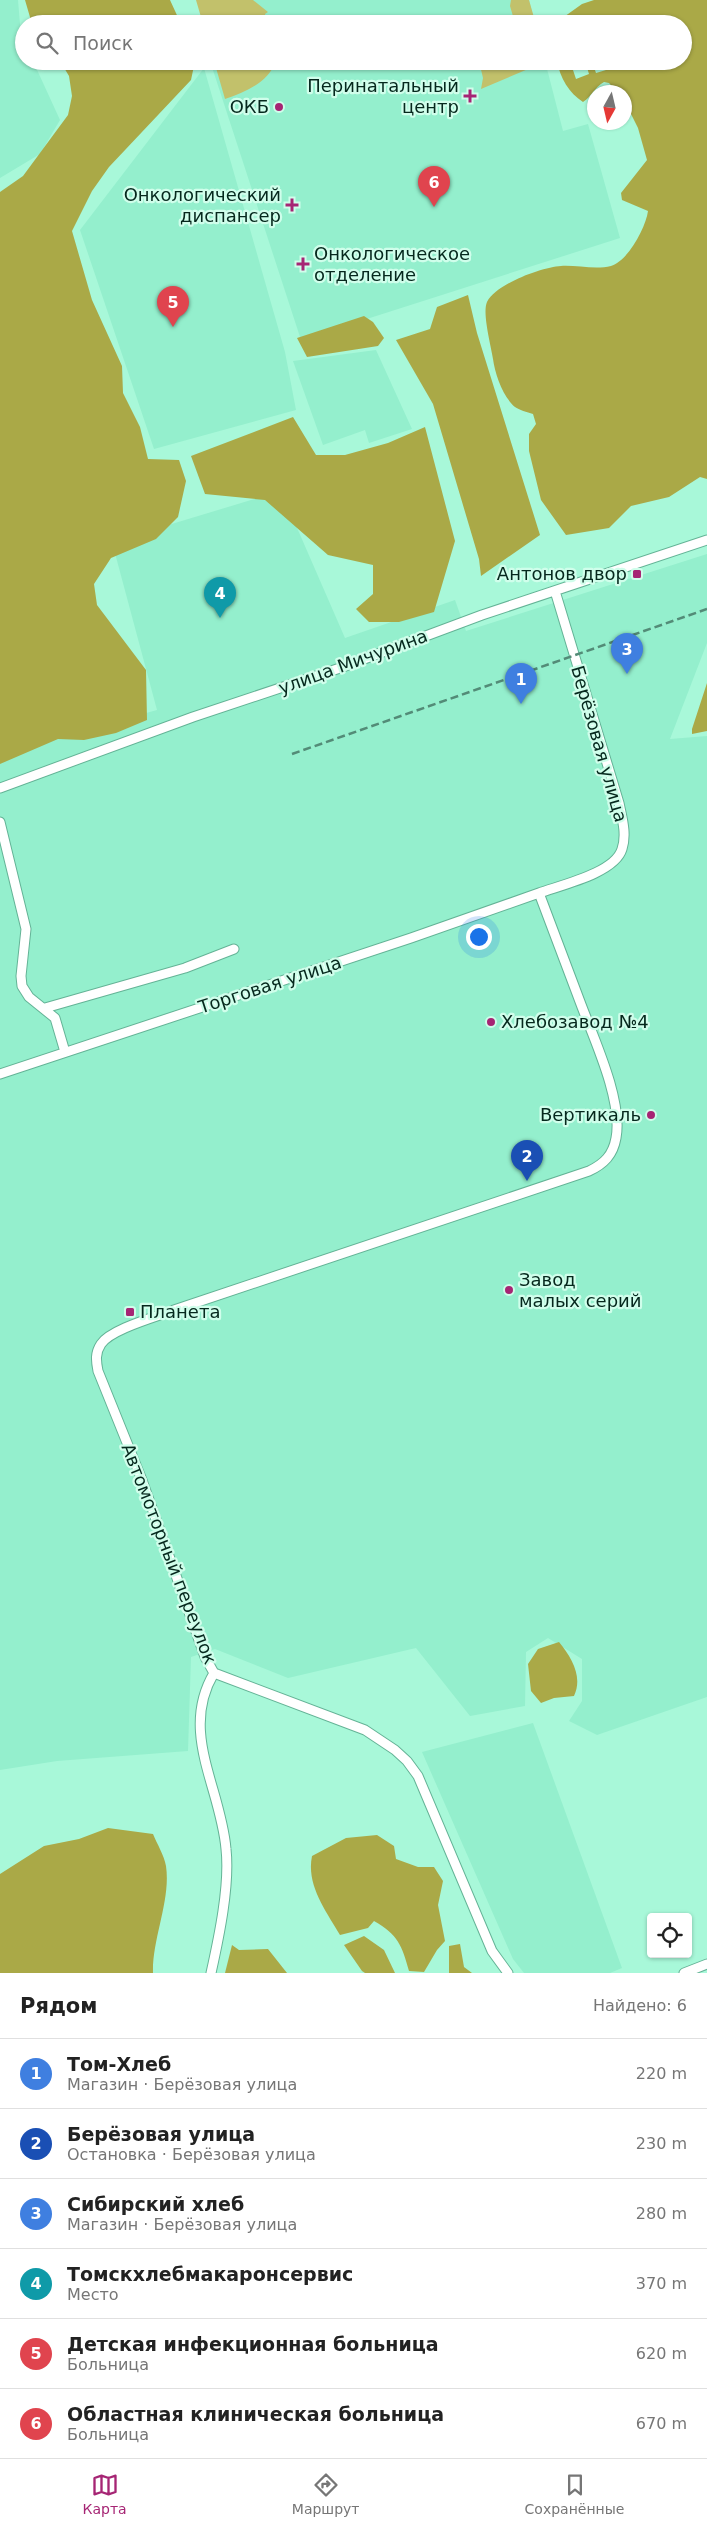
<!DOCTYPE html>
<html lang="ru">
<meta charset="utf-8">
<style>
:root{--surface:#fff;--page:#f6f6f6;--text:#222;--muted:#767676;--line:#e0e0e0;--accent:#a62574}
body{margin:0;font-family:"DejaVu Sans",sans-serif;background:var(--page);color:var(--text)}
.controls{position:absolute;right:15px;bottom:15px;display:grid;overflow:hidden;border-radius:5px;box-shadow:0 1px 4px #0004}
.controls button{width:45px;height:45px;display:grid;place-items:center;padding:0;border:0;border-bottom:1px solid var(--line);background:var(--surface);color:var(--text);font:25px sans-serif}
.compass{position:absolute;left:587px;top:85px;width:45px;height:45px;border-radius:50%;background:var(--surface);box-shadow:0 1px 4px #0004;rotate:188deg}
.you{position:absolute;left:478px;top:936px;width:18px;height:18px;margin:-12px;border:4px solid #fff;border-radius:50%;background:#1a73e8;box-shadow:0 0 0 8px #1a73e833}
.badge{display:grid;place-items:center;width:32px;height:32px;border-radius:50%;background:var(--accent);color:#fff;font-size:16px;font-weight:700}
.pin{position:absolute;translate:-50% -41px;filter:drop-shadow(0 1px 2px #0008)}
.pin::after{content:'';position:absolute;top:26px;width:18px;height:15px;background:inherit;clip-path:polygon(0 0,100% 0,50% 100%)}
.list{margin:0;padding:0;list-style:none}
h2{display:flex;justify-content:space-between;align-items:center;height:65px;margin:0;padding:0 20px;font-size:21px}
h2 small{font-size:16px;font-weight:400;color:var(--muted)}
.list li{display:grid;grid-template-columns:32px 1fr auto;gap:15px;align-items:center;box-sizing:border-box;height:70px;padding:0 20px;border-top:1px solid var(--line)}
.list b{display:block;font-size:19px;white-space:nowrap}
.list p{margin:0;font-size:16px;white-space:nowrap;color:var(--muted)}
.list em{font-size:16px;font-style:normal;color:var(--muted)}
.icon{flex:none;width:28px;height:28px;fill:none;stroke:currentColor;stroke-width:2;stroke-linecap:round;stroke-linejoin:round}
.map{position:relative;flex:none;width:707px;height:1973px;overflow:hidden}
.search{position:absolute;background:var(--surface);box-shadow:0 1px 4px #0004;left:15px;right:15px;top:15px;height:55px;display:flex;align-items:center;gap:12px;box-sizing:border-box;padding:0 18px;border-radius:28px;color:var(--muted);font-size:19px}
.sheet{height:485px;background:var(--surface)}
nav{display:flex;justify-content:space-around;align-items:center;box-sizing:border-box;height:70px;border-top:1px solid var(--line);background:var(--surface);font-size:14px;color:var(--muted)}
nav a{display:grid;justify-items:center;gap:2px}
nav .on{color:var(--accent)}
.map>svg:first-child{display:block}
.built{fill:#94efcd}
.green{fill:#c2c16b}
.forest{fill:#aaa947}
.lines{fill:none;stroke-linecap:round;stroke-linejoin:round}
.minor-casing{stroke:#64b396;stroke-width:11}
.minor{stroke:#fff;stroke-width:9}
.rail{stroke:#538b77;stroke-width:2.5;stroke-dasharray:8 4;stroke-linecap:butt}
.poi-dot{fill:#a62574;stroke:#d0feeb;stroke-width:2}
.labels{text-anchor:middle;stroke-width:4.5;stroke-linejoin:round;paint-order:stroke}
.poi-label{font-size:18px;fill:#05281d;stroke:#d0feeb;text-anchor:end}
.street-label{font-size:18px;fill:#05281d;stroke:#d0feeb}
</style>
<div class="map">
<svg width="707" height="1973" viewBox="0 0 707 1973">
<rect width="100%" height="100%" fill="#a8f8d9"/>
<path class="built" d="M0 0H18L21 36 24 41V61H33L60 120 40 154 0 178Z
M201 0H529L535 24H208Z
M210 61H545L563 131 588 124 620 238 301 340Z
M204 68 285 352 296 410 154 449 80 230Z
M376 350 412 429 369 443 365 430 323 445 293 361Z
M281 491 345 638 455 600 466 631 707 554V643L670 739 707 736V1697L597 1735 569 1721 582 1701V1659L548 1638 526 1652 525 1706 470 1716 416 1648 288 1678 215 1649 191 1657 188 1751 57 1761 0 1770V754L157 710 112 542Z
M533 1723 622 1968 610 1973H524L513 1959 422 1752Z"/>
<path class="green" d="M196 0H253L268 12 265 14 266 20 264 24H203Z
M511 0H529L535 21 526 24 515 23 510 6Z
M214 61H276C268 83 245 92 225 99Z
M479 61H547L481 89 483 78Z"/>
<path class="forest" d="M25 0H170L181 24H32Z
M594 0H707V479L700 477 669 497 631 506 609 528 566 535 541 500 529 451V434L536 424 533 414C527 412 519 410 515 407 503 397 495 374 493 359 491 346 482 313 487 302 496 284 542 267 561 266 576 265 596 270 611 266 628 261 646 227 648 211L622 200 621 193 647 160 638 128 625 102 624 92H617L609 83 604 82C594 88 592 96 583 102 569 93 560 78 557 61H570L576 79 589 74 585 61H592L596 73 606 70 604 61H683V24H593L590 15 578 19 580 24H572L571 21 554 24 582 4Z
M60 61H195L191 80 109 167 92 191 72 231 92 300 122 366 123 393 140 427 148 459 179 460 186 481 178 517 156 539 111 558 94 584 97 605 146 670 147 720 116 733 84 740 58 739 0 764V192L23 176 68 115 72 96 69 76Z
M468 295 477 333 540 535 481 576 479 559 433 404 396 340 430 329 437 307Z
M364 316 373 322 384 338 378 346 307 357 297 338Z
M293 417 316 455H345L388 443 425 427 455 541 434 612 399 622H369L356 609 373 594V565L328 555 265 500 205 494 191 456Z
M707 683V731L692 734V729Z
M559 1642C572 1658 583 1677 574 1696L554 1698 541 1703 531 1691 528 1664 538 1649Z
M108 1828 153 1834C157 1844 164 1855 166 1866 171 1900 152 1939 153 1973H0V1874L44 1846 79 1839Z
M377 1835 394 1846 396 1859 418 1867H434L443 1881 438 1905 445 1941 437 1950 424 1972 409 1971C402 1945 398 1935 374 1921L368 1928 340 1935C326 1911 306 1885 312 1856L346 1838Z
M364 1936 384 1950 395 1973H365L362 1971 344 1945Z
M460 1944 464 1967 472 1973H449V1946Z
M232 1945 239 1950 268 1949 287 1973H225Z"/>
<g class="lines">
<defs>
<path id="minor" d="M0 788 193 717 340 668 482 615 707 540
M0 822 26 929 21 976 22 986 29 997 55 1018 65 1052
M45 1008 185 968 234 949
M0 1074 411 938 539 893
M214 1673 205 1657 142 1480 98 1371C96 1361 95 1353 101 1344 111 1329 156 1317 174 1310L589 1171C604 1164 613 1155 616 1138 623 1102 595 1041 582 1007 568 969 553 931 539 893 561 885 615 873 622 849 627 834 622 818 619 803L555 591
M214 1673 365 1730 395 1750 407 1761 418 1776 492 1951 508 1973
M211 1973C219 1937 230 1885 226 1849 221 1788 179 1732 214 1673
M684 1973 707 1964"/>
</defs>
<use href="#minor" class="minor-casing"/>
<use href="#minor" class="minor"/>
<path class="rail" d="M292 754 707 609"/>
</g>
<g class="poi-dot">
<path d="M467.5 88.5h5v5h5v5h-5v5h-5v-5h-5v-5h5z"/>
<circle cx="279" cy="107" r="5"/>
<path d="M289.5 197.5h5v5h5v5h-5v5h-5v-5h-5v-5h5z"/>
<path d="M300.5 256.5h5v5h5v5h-5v5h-5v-5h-5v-5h5z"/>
<rect x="632" y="569" width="10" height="10" rx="2.5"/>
<circle cx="491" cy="1022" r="5"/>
<circle cx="651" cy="1115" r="5"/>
<circle cx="509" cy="1290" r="5"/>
<rect x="125" y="1307" width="10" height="10" rx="2.5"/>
</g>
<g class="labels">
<g class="poi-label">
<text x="459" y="92">Перинатальный<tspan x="459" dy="21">центр</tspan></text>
<text x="269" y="113">ОКБ</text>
<text x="281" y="201">Онкологический<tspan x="281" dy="21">диспансер</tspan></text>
<text x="314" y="260" text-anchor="start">Онкологическое<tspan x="314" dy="21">отделение</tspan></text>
<text x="627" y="580">Антонов двор</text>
<text x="501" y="1028" text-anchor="start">Хлебозавод №4</text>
<text x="641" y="1121">Вертикаль</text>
<text x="519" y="1286" text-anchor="start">Завод<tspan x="519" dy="21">малых серий</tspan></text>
<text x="140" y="1318" text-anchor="start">Планета</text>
</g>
<g class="street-label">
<text transform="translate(353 662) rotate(-20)" y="6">улица Мичурина</text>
<text transform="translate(599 744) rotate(74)" y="6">Берёзовая улица</text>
<text transform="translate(270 985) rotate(-18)" y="6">Торговая улица</text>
<text transform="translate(169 1554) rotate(69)" y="6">Автомоторный переулок</text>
</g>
</g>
</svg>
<div class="controls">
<button><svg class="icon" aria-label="locate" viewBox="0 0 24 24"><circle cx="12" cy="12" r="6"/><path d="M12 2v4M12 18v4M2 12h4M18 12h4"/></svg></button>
</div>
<svg class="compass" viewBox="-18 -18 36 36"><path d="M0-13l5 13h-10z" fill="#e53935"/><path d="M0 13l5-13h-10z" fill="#767676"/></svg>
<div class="you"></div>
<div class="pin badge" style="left:521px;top:704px;background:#3f7fe0">1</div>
<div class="pin badge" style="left:527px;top:1181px;background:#1a4fb4">2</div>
<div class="pin badge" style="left:627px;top:674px;background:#3f7fe0">3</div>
<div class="pin badge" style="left:220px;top:618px;background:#0f9aa8">4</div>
<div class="pin badge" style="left:173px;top:327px;background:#e0444e">5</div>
<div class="pin badge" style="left:434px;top:207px;background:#e0444e">6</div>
<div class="search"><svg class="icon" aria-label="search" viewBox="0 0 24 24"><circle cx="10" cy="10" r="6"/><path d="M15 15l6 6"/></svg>Поиск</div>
</div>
<section class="sheet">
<h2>Рядом<small>Найдено: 6</small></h2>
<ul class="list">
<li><span class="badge" style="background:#3f7fe0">1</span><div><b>Том-Хлеб</b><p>Магазин · Берёзовая улица</p></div><em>220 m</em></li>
<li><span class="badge" style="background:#1a4fb4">2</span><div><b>Берёзовая улица</b><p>Остановка · Берёзовая улица</p></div><em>230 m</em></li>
<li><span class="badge" style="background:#3f7fe0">3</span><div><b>Сибирский хлеб</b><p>Магазин · Берёзовая улица</p></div><em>280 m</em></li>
<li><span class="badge" style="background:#0f9aa8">4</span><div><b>Томскхлебмакаронсервис</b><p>Место</p></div><em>370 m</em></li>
<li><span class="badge" style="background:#e0444e">5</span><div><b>Детская инфекционная больница</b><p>Больница</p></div><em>620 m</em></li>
<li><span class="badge" style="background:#e0444e">6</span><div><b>Областная клиническая больница</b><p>Больница</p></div><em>670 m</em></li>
</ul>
</section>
<nav>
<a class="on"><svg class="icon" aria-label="map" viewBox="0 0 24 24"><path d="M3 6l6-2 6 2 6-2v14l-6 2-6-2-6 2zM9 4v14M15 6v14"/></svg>Карта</a>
<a><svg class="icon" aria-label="directions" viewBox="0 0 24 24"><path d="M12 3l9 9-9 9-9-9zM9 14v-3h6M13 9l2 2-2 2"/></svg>Маршрут</a>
<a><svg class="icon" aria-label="saved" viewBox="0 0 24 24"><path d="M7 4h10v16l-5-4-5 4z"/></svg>Сохранённые</a>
</nav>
